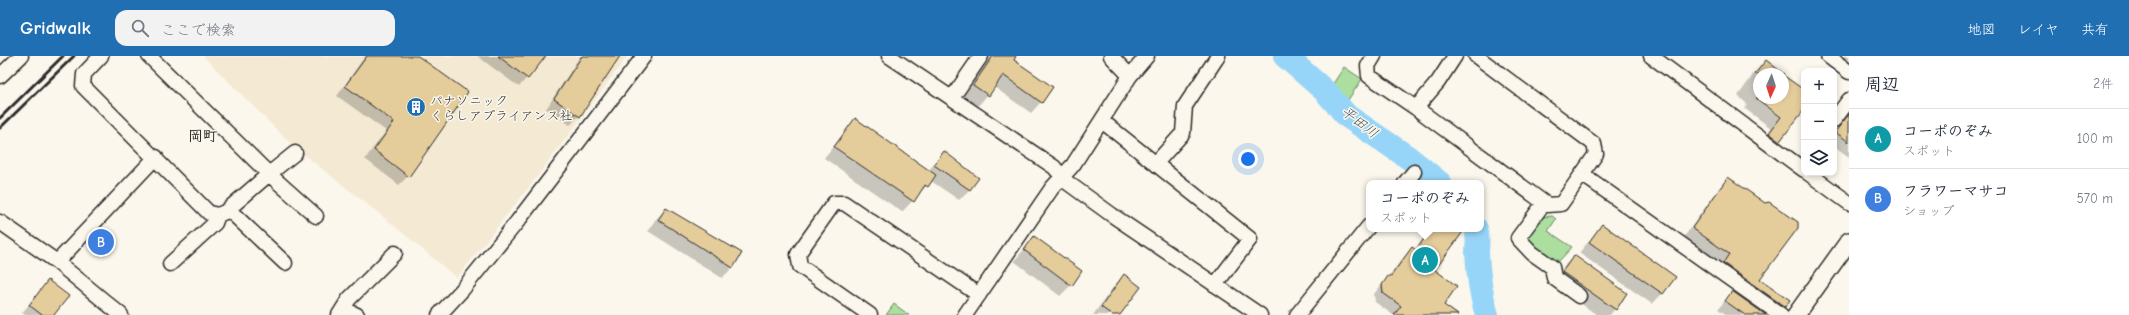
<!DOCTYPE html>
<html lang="ja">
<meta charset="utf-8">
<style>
:root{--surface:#fff;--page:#f2f2f3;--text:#1f2937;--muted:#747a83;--line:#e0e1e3;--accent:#1f6fb2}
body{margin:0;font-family:"Comic Neue","Klee One",sans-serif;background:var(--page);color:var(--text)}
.controls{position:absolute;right:12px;top:12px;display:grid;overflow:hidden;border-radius:8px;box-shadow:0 2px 6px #0003}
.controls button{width:36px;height:36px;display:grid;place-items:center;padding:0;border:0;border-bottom:1px solid var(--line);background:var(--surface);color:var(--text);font:20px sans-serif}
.compass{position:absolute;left:1753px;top:12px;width:36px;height:36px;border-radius:50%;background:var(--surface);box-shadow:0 2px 6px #0003;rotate:183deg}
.you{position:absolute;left:1248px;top:103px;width:14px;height:14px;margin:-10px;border:3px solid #fff;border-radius:50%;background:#1a73e8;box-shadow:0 0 0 6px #1a73e833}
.badge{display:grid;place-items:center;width:26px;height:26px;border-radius:50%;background:var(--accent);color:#fff;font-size:13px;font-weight:700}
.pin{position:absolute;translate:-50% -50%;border:2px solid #fff;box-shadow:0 1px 4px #0006}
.popup{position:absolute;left:1366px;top:124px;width:118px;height:52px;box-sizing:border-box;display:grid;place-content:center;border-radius:8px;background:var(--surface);filter:drop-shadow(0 1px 3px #0005);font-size:13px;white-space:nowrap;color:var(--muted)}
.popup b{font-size:15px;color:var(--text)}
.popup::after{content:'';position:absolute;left:50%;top:100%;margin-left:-8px;border:8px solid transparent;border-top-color:var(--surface)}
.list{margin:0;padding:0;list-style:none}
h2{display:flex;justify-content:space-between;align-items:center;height:52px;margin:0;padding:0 16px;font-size:17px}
h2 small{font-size:13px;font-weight:400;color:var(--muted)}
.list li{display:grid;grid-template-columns:26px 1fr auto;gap:12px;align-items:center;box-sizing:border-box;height:60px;padding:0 16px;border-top:1px solid var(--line)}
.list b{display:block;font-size:15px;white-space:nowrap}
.list p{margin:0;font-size:13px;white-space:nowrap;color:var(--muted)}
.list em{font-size:13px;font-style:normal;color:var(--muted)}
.icon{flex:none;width:22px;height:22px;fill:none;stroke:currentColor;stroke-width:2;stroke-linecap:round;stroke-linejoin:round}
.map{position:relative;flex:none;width:1849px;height:259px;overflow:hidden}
header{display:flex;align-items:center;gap:24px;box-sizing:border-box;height:56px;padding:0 20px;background:var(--accent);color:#fff}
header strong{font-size:19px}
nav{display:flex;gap:22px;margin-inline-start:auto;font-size:14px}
.search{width:280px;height:36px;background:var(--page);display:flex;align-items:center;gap:10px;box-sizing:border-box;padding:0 14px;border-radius:12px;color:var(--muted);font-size:15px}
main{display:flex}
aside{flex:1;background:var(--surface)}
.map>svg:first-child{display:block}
.built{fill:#f4ead4}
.green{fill:#abde9f;stroke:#6b8465}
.shadow{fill:#0003}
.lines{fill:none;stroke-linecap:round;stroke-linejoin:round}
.river{stroke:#97d5f8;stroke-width:24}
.building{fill:#e5cc9b;stroke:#2b2b2b}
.minor-casing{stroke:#2b2b2b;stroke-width:17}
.major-casing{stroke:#2b2b2b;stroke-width:20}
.minor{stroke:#fbf7ec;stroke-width:14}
.major{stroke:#fbf7ec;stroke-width:17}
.rail{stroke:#2b2b2b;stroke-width:3}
.labels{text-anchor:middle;stroke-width:3;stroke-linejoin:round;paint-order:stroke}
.poi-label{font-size:13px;fill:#2b2b2b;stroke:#fbf7ec;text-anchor:start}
.water-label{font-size:14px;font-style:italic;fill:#46565e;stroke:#fbf7ec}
.quarter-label{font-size:15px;font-weight:bold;fill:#2b2b2b;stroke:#fbf7ec}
</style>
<header>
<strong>Gridwalk</strong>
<div class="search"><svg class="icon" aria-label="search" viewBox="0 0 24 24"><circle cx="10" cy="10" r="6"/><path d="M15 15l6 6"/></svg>ここで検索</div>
<nav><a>地図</a><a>レイヤ</a><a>共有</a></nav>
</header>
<main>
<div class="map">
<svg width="1849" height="259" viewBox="0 0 1849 259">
<rect width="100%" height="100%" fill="#fbf7ec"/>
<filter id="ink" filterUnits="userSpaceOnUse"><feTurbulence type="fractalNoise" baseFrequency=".025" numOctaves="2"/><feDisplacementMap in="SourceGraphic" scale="8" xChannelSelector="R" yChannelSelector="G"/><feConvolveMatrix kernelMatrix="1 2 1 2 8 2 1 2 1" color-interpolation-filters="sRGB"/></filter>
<g filter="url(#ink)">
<path class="built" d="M203 0H628L537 121 457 222 381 159 294 91Z"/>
<path class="green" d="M1344 11 1362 23 1346 47 1331 31Z
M1552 160 1556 163 1548 175 1572 191 1559 205C1544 201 1536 194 1527 181L1542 161Z
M894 248 909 259H886Z"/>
<path class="shadow" d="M365 0H417L408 120 399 129 365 103 386 75 337 40Z
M477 0H545L519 31Z
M580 0H618L579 60 570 69 546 53Z
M991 0H1011L1041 46 1031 57 994 31 978 50 963 40Z
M1826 0H1849V17Z
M1766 5 1781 18H1759V42H1783V20L1804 35V52L1779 85 1768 96 1759 89 1771 72 1744 52 1747 48 1738 40 1755 16Z
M1849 56V101L1834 90V76Z
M855 63 928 115 944 96 970 133 959 144 931 125 902 156 824 102Z
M1728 122 1759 223 1788 244 1776 259 1715 216 1722 207 1684 181 1720 131Z
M666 153 733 211 722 222 648 175 655 164Z
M1602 169 1663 237 1652 248 1579 197Z
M1430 173H1456L1434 214 1443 249 1456 259H1393L1375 246 1374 238 1404 201 1412 192 1415 194Z
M1035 181 1071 229 1060 240 1014 205Z
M1574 200 1626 238 1610 259H1597L1552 227 1563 211Z
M1124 219 1119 259H1093L1114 230Z
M48 225 52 259H25L22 257Z
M1732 236 1765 259H1727L1718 253Z"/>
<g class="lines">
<path class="river" d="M1285 0 1325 35 1347 60 1409 102 1440 127
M1476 173C1479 182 1477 188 1477 197 1478 217 1481 240 1487 259"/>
</g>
<path class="building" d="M367 0H418L468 36 409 121 374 94 394 66 345 30Z
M498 0H546L528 23Z
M582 0H620L580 61 554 43Z
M993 0H1016L1014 4 1053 31 1042 47 1003 19 989 40 973 29Z
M1766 4 1784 18H1755Z
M1783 19 1804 34V54L1780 85 1769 77 1781 61 1756 42H1783Z
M1849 58V86L1835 76Z
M855 62 936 119 928 131 925 129 914 146 834 91Z
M944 95 979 122 970 134 934 109Z
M1728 121 1765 147 1769 146 1798 166V172L1760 223 1790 244 1785 251 1723 207 1729 198 1692 172Z
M666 152 742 197 733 212 658 164Z
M1602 168 1676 221 1663 238 1589 186Z
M1431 173H1465L1435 214 1457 230 1444 249 1458 259H1394L1401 250 1383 237 1382 229 1388 220H1391L1412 191 1416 194Z
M1034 180 1082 215 1072 230 1024 194Z
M1574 199 1627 237 1616 254 1562 216Z
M1124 218 1141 231 1120 259H1112L1101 251Z
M48 224 69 240 54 259H42L29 249Z
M1732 235 1766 259H1745L1725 245Z"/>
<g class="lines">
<defs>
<path id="minor" d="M101 0 84 18 83 30 209 157 218 159 225 156 269 118 149 0
M889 0 1054 111 1068 127 1112 159 1260 259
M1111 0 1130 20
M1374 0 1368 10 1369 20 1416 52 1547 149 1561 148 1596 98 1594 88 1476 0
M1651 0 1804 114
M1828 0 1849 16
M0 20 21 0
M952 42 981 0
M1416 52 1438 26 1455 0
M1834 64 1849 44
M1102 65 1250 183 1215 229
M295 97 269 118 316 160
M1156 107 1183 77 1185 50 1218 0
M1808 117 1849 147
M1582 118 1781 259
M1405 127 1414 116
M1544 147 1518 182 1532 197 1552 211 1554 222 1579 240
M229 154 285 207
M0 166 57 206 121 259
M57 206 156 101
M170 208 215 167 218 159
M344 253 357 259
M339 259 349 243 395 197
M439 259 462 234 517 166 644 0
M870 259 800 210 798 198 834 147H844L979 239
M965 259 1052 132 1073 109 1130 20 1147 0
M1297 259 1369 170"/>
<path id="major" d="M1796 259 1849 185"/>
</defs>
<use href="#minor" class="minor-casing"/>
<use href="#major" class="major-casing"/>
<use href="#minor" class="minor"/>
<use href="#major" class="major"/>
<path class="rail" d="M0 62 63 0
M0 72 74 0"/>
</g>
</g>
<defs>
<symbol id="building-disc" viewBox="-11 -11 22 22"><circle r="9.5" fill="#1f6fb2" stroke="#fbf7ec"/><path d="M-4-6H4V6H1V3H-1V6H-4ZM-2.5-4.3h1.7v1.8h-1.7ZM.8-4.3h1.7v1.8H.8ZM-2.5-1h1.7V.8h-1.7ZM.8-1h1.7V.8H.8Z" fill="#fff"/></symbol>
</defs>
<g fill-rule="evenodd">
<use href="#building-disc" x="405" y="40" width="22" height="22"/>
</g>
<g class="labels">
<g class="poi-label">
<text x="430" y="49">パナソニック<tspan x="430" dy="15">くらしアプライアンス社</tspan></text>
</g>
<g class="water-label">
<text transform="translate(1360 66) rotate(37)" y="5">平田川</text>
</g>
<g class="quarter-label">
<text x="203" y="85">岡町</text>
</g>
</g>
</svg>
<div class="controls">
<button>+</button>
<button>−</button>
<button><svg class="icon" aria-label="layers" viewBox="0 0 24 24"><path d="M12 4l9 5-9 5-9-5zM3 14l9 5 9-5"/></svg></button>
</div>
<svg class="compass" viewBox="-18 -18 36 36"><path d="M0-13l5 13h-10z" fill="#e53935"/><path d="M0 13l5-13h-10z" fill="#747a83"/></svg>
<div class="you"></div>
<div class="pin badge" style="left:1425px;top:204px;background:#0f9aa8">A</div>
<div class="popup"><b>コーポのぞみ</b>スポット</div>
<div class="pin badge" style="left:101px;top:186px;background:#3f7fe0">B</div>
</div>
<aside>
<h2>周辺<small>2件</small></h2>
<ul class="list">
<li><span class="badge" style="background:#0f9aa8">A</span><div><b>コーポのぞみ</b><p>スポット</p></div><em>100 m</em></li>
<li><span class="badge" style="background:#3f7fe0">B</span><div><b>フラワーマサコ</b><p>ショップ</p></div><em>570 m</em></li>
</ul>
</aside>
</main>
